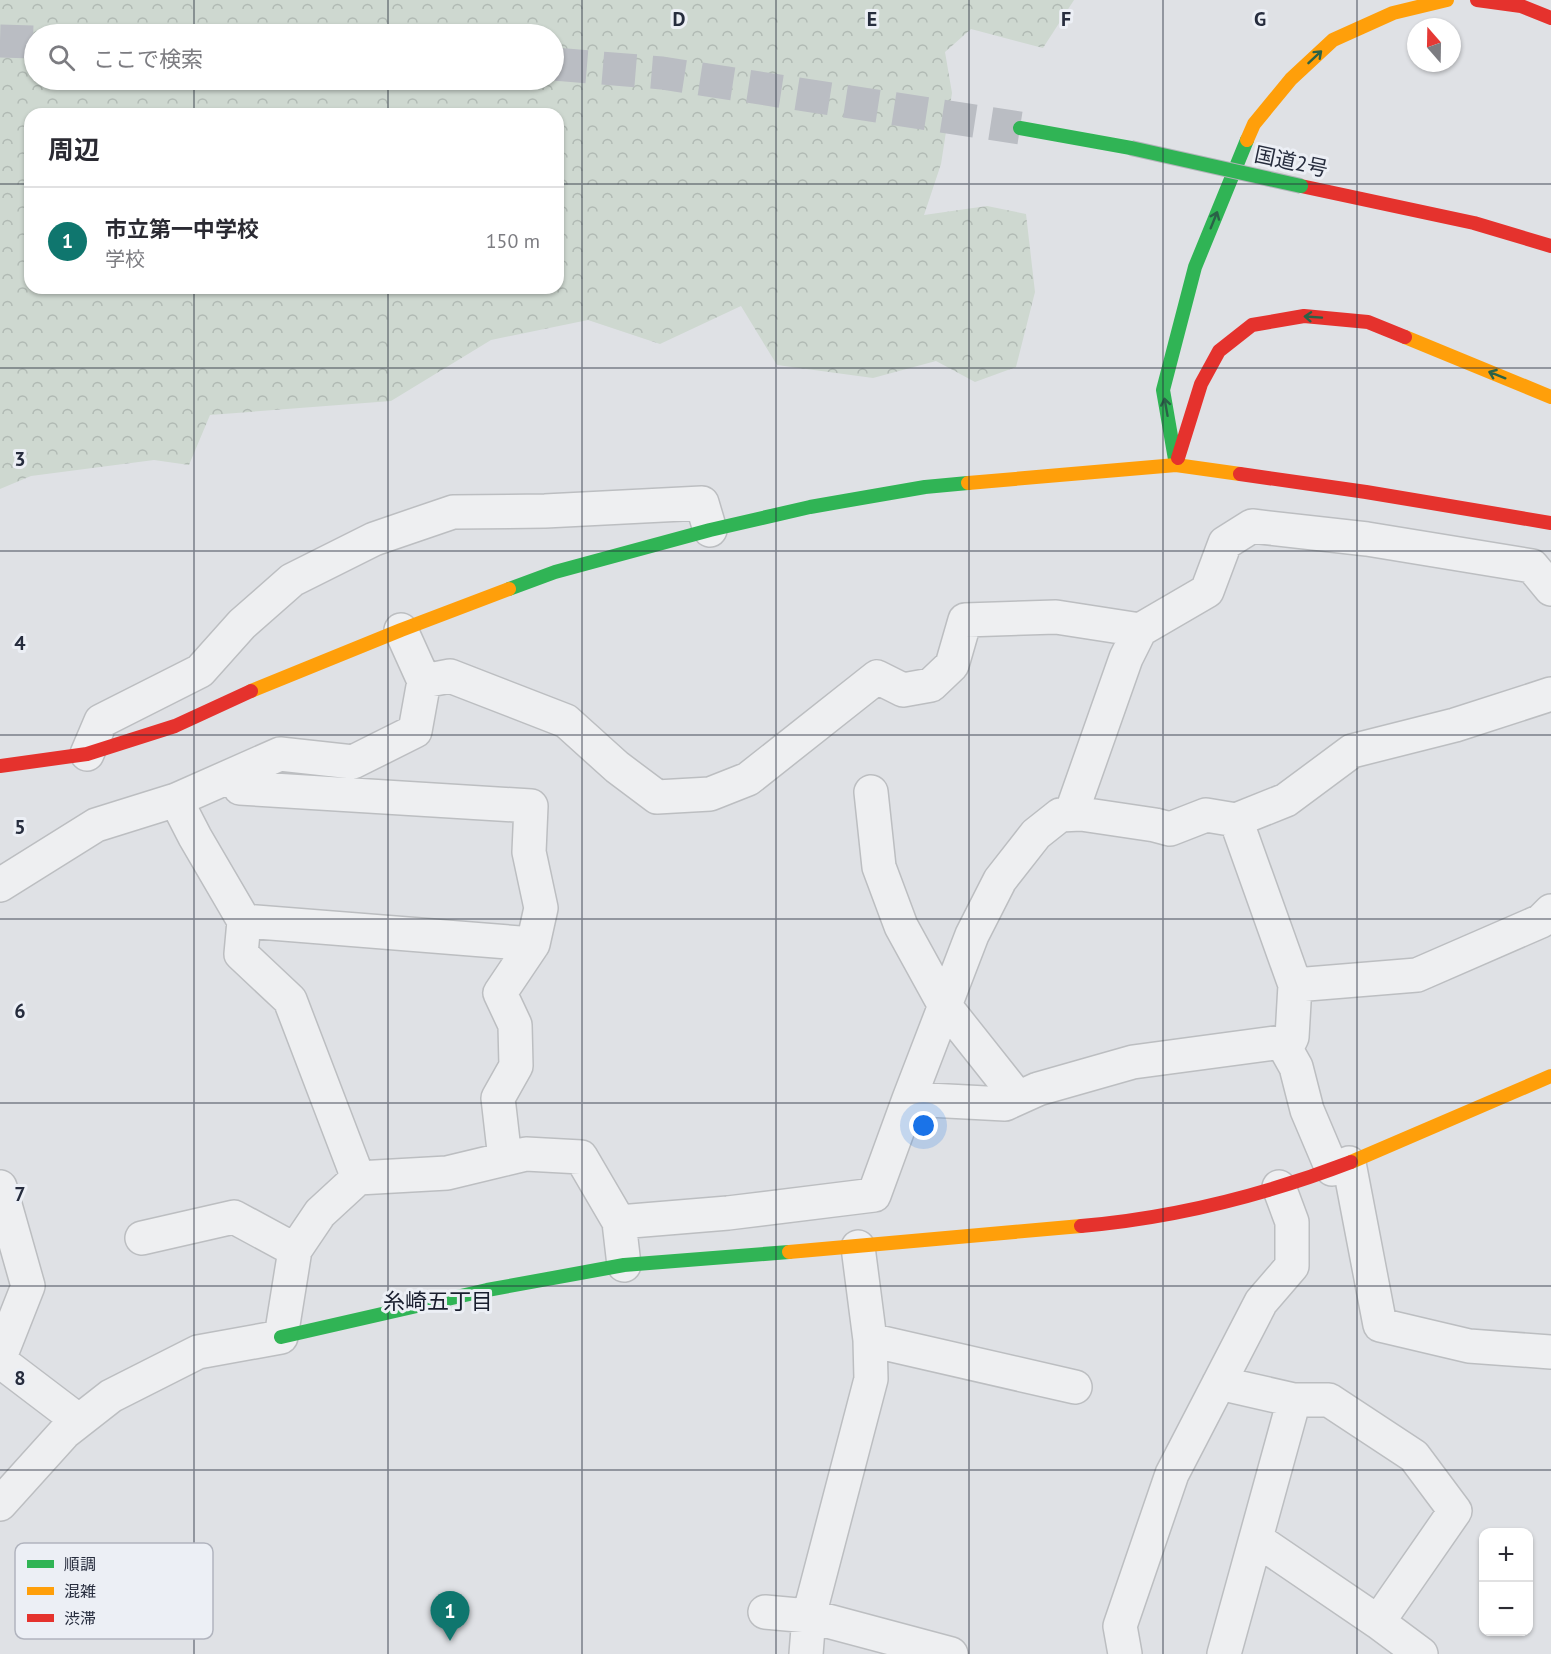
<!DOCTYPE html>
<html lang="ja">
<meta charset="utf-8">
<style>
:root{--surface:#fff;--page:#f2f2f3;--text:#2b2b33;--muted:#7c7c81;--line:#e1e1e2;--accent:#0f766e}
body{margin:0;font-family:"PT Sans","Noto Sans JP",sans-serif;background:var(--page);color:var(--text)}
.controls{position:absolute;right:18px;bottom:18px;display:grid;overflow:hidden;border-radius:12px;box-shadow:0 2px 4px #0004}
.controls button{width:54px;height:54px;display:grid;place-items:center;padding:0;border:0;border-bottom:2px solid var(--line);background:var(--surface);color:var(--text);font:30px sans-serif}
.compass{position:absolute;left:1407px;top:18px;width:54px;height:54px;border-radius:50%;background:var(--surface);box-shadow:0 2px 4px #0004;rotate:340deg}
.you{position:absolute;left:924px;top:1126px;width:21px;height:21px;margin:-15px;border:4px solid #fff;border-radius:50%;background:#1a73e8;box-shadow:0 0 0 9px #1a73e833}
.badge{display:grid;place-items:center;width:39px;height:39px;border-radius:50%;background:var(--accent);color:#fff;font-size:20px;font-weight:700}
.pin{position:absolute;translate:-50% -50px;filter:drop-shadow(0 2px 3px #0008)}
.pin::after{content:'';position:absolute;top:32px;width:21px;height:18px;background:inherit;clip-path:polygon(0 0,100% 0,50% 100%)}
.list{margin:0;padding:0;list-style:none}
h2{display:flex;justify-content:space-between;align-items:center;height:78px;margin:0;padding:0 24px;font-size:26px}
h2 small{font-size:20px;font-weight:400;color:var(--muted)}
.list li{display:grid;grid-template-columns:39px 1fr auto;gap:18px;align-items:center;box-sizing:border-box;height:108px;padding:0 24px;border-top:2px solid var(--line)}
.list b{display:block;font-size:22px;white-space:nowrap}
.list p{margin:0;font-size:20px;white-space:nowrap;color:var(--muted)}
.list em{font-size:20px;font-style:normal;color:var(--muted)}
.icon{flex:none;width:33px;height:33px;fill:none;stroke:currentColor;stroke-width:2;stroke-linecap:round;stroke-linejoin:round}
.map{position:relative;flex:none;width:1551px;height:1654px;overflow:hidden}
.search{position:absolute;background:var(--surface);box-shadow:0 2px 4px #0004;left:24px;top:24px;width:540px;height:66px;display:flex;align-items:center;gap:15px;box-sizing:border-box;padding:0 21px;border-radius:33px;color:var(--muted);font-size:22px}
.panel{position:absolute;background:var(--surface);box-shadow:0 2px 4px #0004;left:24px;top:108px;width:540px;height:186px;border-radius:18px}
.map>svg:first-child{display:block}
.forest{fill:url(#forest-crowns);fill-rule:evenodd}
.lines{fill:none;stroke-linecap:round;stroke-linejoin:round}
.highway-tunnel{stroke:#babdc3;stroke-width:33;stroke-dasharray:33 16;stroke-linecap:butt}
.street-casing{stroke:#bcbec1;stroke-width:36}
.street{stroke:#eeeff1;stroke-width:33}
.fast{stroke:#30b455;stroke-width:14}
.slow{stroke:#ff9f0a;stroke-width:14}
.jam{stroke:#e5322d;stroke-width:14}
.fast-bridge-casing{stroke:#b1b4b9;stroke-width:16;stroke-linecap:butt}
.fast-bridge{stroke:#30b455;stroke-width:14}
.oneway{stroke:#2a6247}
.grid{fill:none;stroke:#262c3d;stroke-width:1.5;stroke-opacity:0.55}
.labels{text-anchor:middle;stroke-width:6;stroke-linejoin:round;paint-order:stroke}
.street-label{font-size:21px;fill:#262c3d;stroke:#eceff5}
.neighbourhood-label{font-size:22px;fill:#191e2e;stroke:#eceff5}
.key{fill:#eceff5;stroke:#b1b4be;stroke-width:1.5}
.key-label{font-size:16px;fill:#262c3d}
.grid-label{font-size:20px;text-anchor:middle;font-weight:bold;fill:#262c3d;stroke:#eceff5;stroke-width:6;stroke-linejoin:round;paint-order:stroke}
</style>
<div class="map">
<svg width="1551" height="1654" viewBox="0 0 1551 1654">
<defs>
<pattern id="forest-crowns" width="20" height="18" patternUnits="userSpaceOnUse" patternTransform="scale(1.5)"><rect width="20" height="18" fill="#ced8d0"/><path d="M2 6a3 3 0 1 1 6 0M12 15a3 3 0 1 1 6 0" fill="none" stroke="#b1bab4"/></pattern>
</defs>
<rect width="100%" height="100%" fill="#dfe1e5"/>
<path class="forest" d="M0 0H1074L1043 48 971 29 945 52 952 93 941 164 924 215 987 206 1026 214 1035 292 1016 367 975 382 936 361 873 378 777 365 741 306 660 344 588 320 491 340 391 401 210 415 189 465 154 460 31 476 0 489ZM34 34H554V80H34ZM30 114H558V288H30Z"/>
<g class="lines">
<path class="highway-tunnel" d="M0 41 34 42
M554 64 662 73 1020 128"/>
<defs>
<path id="street" d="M424 681 450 676 566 721 617 767 657 797 710 794 748 779 877 677 903 690 931 685 952 665 965 620 1056 617 1140 630
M87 754 101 721 200 671 242 624 292 580 374 539 453 512 545 511 702 503 710 530
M233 775 240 788 531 806 529 852 541 908 533 944 500 993 515 1025 516 1066 498 1098 505 1159
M871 792 879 867 901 926 945 1006 1018 1098
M176 800 195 837 244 921 241 954 290 1000 358 1178
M1071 814 1126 658 1140 630 1207 591 1225 543 1252 526 1367 539 1532 566 1551 589
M1236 820 1286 800 1352 751 1455 725 1551 694
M0 885 96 825 176 800 280 754 353 762 415 731 424 681 401 630
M244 921 533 944
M1295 985 1417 975 1541 921 1551 911
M909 1099 972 935 1000 880 1036 834 1060 815 1081 814 1155 825 1170 829 1206 815 1236 820 1295 985 1292 1037 1286 1049
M1349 1163 1380 1325 1469 1346 1551 1352
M0 1187 28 1286 0 1357
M619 1222 728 1213 874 1195 909 1099 1005 1104 1038 1089 1133 1062 1282 1042 1296 1067 1307 1110 1332 1169
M142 1238 234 1217 295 1250
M870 1340 1075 1387
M0 1361 79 1421
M1219 1383 1294 1400H1329L1414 1456 1455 1511 1378 1622
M0 1504 65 1432 111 1396 198 1352 281 1337 295 1250 320 1213 358 1178 447 1173 526 1154 581 1157 619 1222 624 1265
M1256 1539 1378 1622 1421 1654
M765 1612 809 1616 951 1654
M806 1654 809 1616 871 1379 870 1340 858 1247
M1125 1654 1120 1626 1172 1474 1261 1302 1292 1266V1222L1279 1187
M1224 1654 1294 1400"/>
</defs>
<use href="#street" class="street-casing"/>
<use href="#street" class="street"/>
<path class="fast" d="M1020 128 1131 148
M1176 465 1163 390 1195 267 1247 140
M509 589 555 572 710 530 810 507 925 487 968 483
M281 1337 487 1290 624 1265 789 1252"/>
<path class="slow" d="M1247 140 1254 124 1291 79 1333 40 1393 13 1447 0
M1405 337 1551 397
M968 483 1176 465 1240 474
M251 691 401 630 509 589
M1351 1162 1551 1076
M789 1252 1081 1226"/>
<path class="jam" d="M1477 0 1521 6 1551 18
M1301 186 1474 223 1551 246
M1178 458 1201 384 1219 351 1252 325 1304 316 1368 322 1405 337
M1240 474 1366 492 1551 523
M0 766 87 754 175 726 251 691
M1081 1226C1173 1218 1265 1195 1351 1162"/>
<defs>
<path id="fast-bridge" d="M1131 148 1301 186"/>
</defs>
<use href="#fast-bridge" class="fast-bridge-casing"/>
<use href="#fast-bridge" class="fast-bridge"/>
</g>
<defs><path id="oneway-shaft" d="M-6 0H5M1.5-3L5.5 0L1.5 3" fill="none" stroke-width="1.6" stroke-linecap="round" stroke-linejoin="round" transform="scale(1.5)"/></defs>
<g class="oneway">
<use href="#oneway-shaft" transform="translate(1315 57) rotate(-43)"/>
<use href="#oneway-shaft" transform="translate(1214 220) rotate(-68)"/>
<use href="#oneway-shaft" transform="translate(1313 317) rotate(-176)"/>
<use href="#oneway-shaft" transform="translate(1497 375) rotate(-158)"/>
<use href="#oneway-shaft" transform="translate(1166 407) rotate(-100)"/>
</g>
<path class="grid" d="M194 0V34M388 0V34M582 0V1654M776 0V1654M969 0V1654M1163 0V1654M1357 0V1654M194 80V114M388 80V114M0 184H30M558 184H1551M194 288V1654M388 288V1654M0 368H1551M0 551H1551M0 735H1551M0 919H1551M0 1103H1551M0 1286H1551M0 1470H1551"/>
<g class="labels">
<g class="street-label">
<text transform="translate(1291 162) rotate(12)" y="7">国道2号</text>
</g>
<g class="neighbourhood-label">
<text x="438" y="1309">糸崎五丁目</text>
</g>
</g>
<rect x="15" y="1543" width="198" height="96" rx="9" class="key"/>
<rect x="27" y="1560" width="27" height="8" fill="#30b455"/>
<rect x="27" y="1587" width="27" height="8" fill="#ff9f0a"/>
<rect x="27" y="1614" width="27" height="8" fill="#e5322d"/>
<g class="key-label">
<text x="64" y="1570">順調</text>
<text x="64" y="1597">混雑</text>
<text x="64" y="1624">渋滞</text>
</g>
<g class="grid-label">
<text x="679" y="26">D</text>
<text x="872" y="26">E</text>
<text x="1066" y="26">F</text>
<text x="1260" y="26">G</text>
<text x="20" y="466">3</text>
<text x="20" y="650">4</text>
<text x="20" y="834">5</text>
<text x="20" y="1018">6</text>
<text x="20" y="1201">7</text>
<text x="20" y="1385">8</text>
</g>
</svg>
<div class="controls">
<button>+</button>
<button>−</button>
</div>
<svg class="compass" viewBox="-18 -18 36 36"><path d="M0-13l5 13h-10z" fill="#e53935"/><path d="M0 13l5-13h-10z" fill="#7c7c81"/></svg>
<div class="you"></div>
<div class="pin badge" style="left:450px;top:1641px">1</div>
<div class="search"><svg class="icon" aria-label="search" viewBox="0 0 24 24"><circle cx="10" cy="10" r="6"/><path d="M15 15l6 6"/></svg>ここで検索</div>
<section class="panel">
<h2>周辺<small></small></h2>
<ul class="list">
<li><span class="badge">1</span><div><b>市立第一中学校</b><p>学校</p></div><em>150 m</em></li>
</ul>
</section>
</div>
